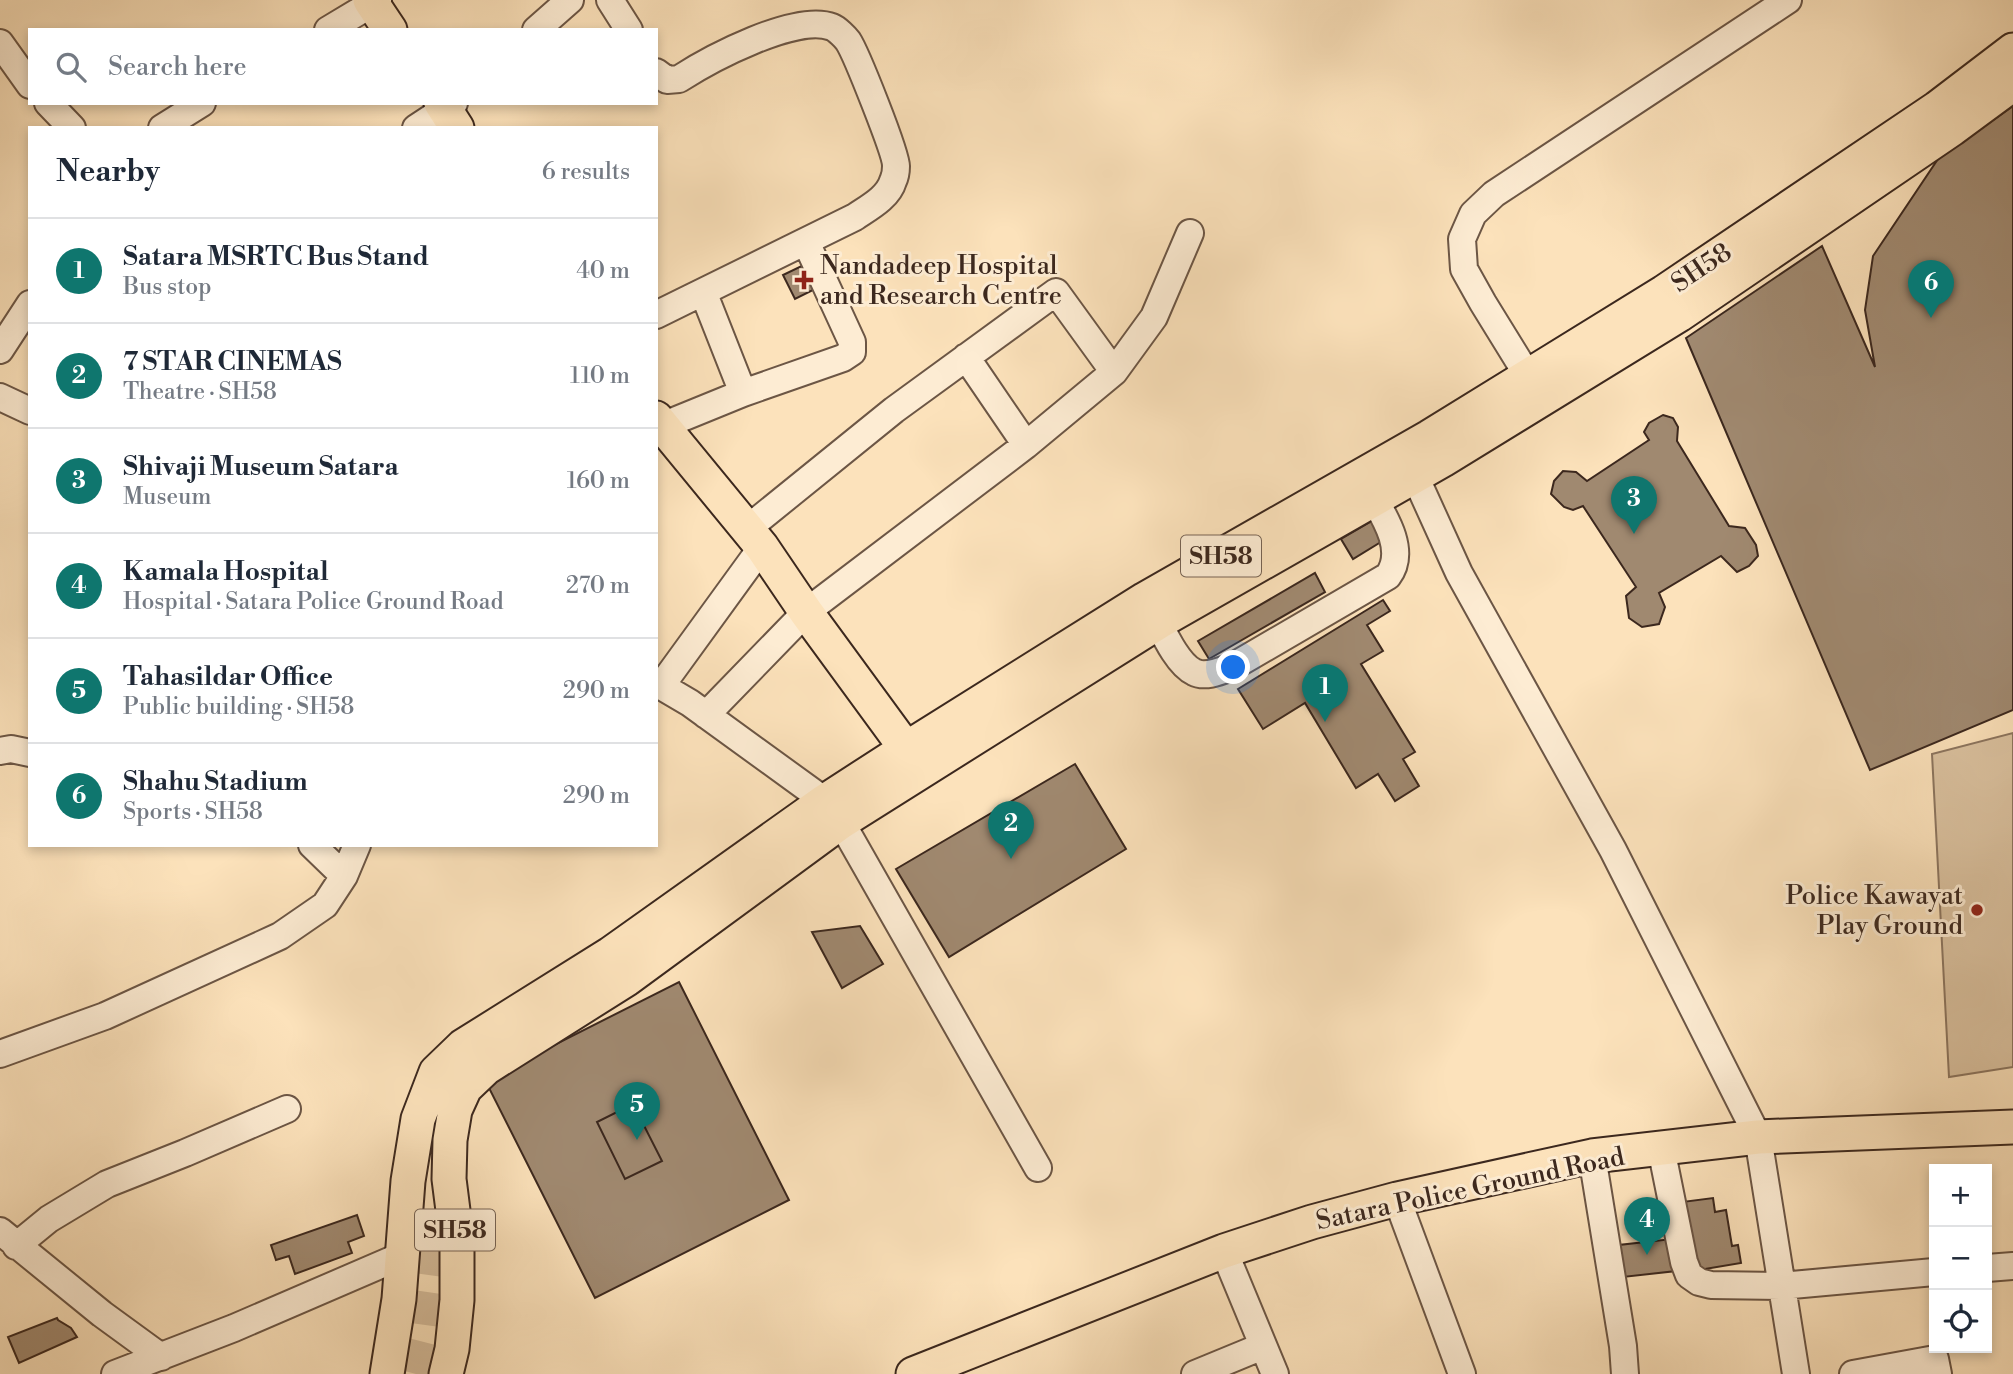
<!DOCTYPE html>
<meta charset="utf-8">
<style>
:root{--surface:#fff;--page:#f6f6f7;--text:#1f2937;--muted:#747a83;--line:#e0e1e3;--accent:#0f766e}
body{margin:0;font-family:"Libre Bodoni",serif;background:var(--page);color:var(--text)}
.controls{position:absolute;right:21px;bottom:21px;display:grid;overflow:hidden;border-radius:0px;box-shadow:0 4px 10px #0003}
.controls button{width:63px;height:63px;display:grid;place-items:center;padding:0;border:0;border-bottom:2px solid var(--line);background:var(--surface);color:var(--text);font:35px sans-serif}
.you{position:absolute;left:1234px;top:668px;width:24px;height:24px;margin:-18px;border:5px solid #fff;border-radius:50%;background:#1a73e8;box-shadow:0 0 0 10px #1a73e833}
.badge{display:grid;place-items:center;width:46px;height:46px;border-radius:50%;background:var(--accent);color:#fff;font-size:23px;font-weight:700}
.pin{position:absolute;translate:-50% -58px;filter:drop-shadow(0 2px 4px #0008)}
.pin::after{content:'';position:absolute;top:37px;width:24px;height:21px;background:inherit;clip-path:polygon(0 0,100% 0,50% 100%)}
.list{margin:0;padding:0;list-style:none}
h2{display:flex;justify-content:space-between;align-items:center;height:91px;margin:0;padding:0 28px;font-size:30px}
h2 small{font-size:23px;font-weight:400;color:var(--muted)}
.list li{display:grid;grid-template-columns:46px 1fr auto;gap:21px;align-items:center;box-sizing:border-box;height:105px;padding:0 28px;border-top:2px solid var(--line)}
.list b{display:block;font-size:26px;white-space:nowrap}
.list p{margin:0;font-size:23px;white-space:nowrap;color:var(--muted)}
.list em{font-size:23px;font-style:normal;color:var(--muted)}
.icon{flex:none;width:38px;height:38px;fill:none;stroke:currentColor;stroke-width:2;stroke-linecap:round;stroke-linejoin:round}
.map{position:relative;flex:none;width:2013px;height:1374px;overflow:hidden}
.search{position:absolute;background:var(--surface);box-shadow:0 4px 10px #0003;left:28px;top:28px;width:630px;height:77px;display:flex;align-items:center;gap:18px;box-sizing:border-box;padding:0 24px;border-radius:0px;color:var(--muted);font-size:26px}
.panel{position:absolute;background:var(--surface);box-shadow:0 4px 10px #0003;left:28px;top:126px;width:630px;height:721px;border-radius:0px}
.map>svg:first-child{display:block}
.green{fill:#dbc2a0;stroke:#8c755f;stroke-width:2}
.building{fill:#a08970;stroke:#3c281e;stroke-width:2}
.lines{fill:none;stroke-linecap:round;stroke-linejoin:round}
.major-tunnel{stroke:#d6bd9c;stroke-width:33;stroke-dasharray:33 17;stroke-linecap:butt}
.minor-casing{stroke:#6c5645;stroke-width:30}
.major-casing{stroke:#3c281e;stroke-width:37}
.minor{stroke:#fdecd3;stroke-width:26}
.major{stroke:#fce2bb;stroke-width:33}
.poi-dot{fill:#8f2418;stroke:#fdecd3;stroke-width:2.5}
.labels{text-anchor:middle;stroke-width:6;stroke-linejoin:round;paint-order:stroke}
.shield{fill:#fdecd3;stroke:#766354;stroke-width:2}
.shield-label{font-size:24px;font-weight:bold;fill:#3c281e}
.poi-label{font-size:26px;fill:#3c281e;stroke:#fdecd3;text-anchor:start}
.street-label{font-size:26px;fill:#3c281e;stroke:#fdecd3}
</style>
<div class="map">
<svg width="2013" height="1374" viewBox="0 0 2013 1374">
<rect width="100%" height="100%" fill="#fce2bb"/>
<filter id="stains"><feTurbulence type="fractalNoise" baseFrequency=".00286" numOctaves="4"/><feColorMatrix values="0 0 0 0 .2 0 0 0 0 .09 0 0 0 0 .02 0 0 0 .5 -.17"/></filter>
<radialGradient id="worn" r=".72"><stop offset=".6" stop-color="#630" stop-opacity="0"/><stop offset="1" stop-color="#630" stop-opacity=".3"/></radialGradient>
<path class="green" d="M2013 733V1067L1949 1077 1932 754Z"/>
<path class="building" d="M2013 106V710L1870 770 1686 338 1822 246 1875 367 1865 310 1873 256 1938 159Z
M814 260 825 284 795 299 783 275Z
M1663 415 1673 418 1678 427 1677 441 1729 526 1745 528 1756 545 1758 556 1749 566 1737 572 1721 556 1659 593 1665 607 1659 624 1642 627 1629 618 1626 596 1636 587 1583 506 1573 510 1564 507 1551 494 1554 481 1563 471 1576 472 1587 481 1649 440 1644 432 1649 423Z
M1377 518 1389 537 1353 559 1341 539Z
M1315 573 1325 592 1209 659 1198 641Z
M1383 600 1390 611 1367 625 1383 651 1361 664 1415 752 1403 759 1419 786 1395 801 1378 774 1356 788 1305 703 1263 729 1238 689Z
M1075 764 1126 849 949 957 896 869Z
M860 926 883 964 842 988 812 932Z
M679 982 789 1200 595 1298 485 1080Z
M633 1104 662 1161 625 1179 597 1122Z
M1713 1198 1715 1212 1726 1210 1732 1246 1738 1245 1741 1263 1693 1271 1682 1202Z
M357 1215 364 1236 348 1242 352 1253 295 1274 289 1256 276 1260 271 1245Z
M1672 1239 1676 1271 1623 1277 1619 1245Z
M57 1318 58 1320 71 1328 77 1337 19 1363 8 1337Z"/>
<g class="lines">
<path class="major-tunnel" d="M416 1374 425 1340 441 1226"/>
<defs>
<path id="minor" d="M610 0 629 30
M328 30 378 0
M536 30 570 0
M0 43 30 85
M656 72 667 80 679 79C710 59 796 13 832 27 837 29 845 37 848 41 856 53 896 153 896 166 896 170 895 177 893 181 888 198 868 208 855 217L656 315
M48 103 72 128
M162 128 202 103
M416 128 454 103
M704 294 743 393
M0 350 30 304
M966 357 1026 445
M1528 376 1483 303 1464 269 1462 239 1473 214 1494 194 1788 0
M0 397 30 411
M662 426 743 393 843 358 852 352V342L806 242
M1415 476 1459 573 1613 850 1758 1137 1796 1374
M747 529 894 410 1056 292 1114 372
M1150 607C1160 624 1175 663 1194 672 1205 678 1221 671 1232 667L1388 576C1409 548 1379 509 1365 483
M656 683 690 703 825 801 841 822 1038 1168
M661 686 762 547
M706 715 806 612 1026 445 1114 372 1154 317 1190 233
M0 751 11 749 30 753
M312 845 344 876
M0 1054 105 1016 280 936 325 905 344 876 357 845
M1661 1148 1684 1262 1689 1275 1699 1282 1711 1285 1781 1286 1934 1272
M1592 1156 1623 1346 1625 1374
M1397 1199 1462 1374
M0 1231 102 1314 161 1357
M16 1246 49 1219 107 1184 185 1153 287 1109
M1224 1251 1275 1374
M1987 1268 2013 1266
M115 1374 234 1328 401 1256
M1195 1374 1263 1346
M1853 1374 1935 1359 1938 1374"/>
<path id="major" d="M370 0 390 30
M441 103 457 128
M656 418 762 547 806 612 918 765
M387 1374 399 1299 408 1181 418 1119 436 1072 463 1046 610 954 825 801 907 748 1145 599 1429 437 1664 292 1937 108 2013 50
M446 1374 452 1349 457 1300V1242L449 1179 450 1140 455 1110 465 1088 486 1068 627 979 841 822 1159 622 1443 460 1679 315 1952 129 2013 84
M913 1374 1224 1251 1312 1222 1397 1199 1592 1156 1758 1137 2013 1127"/>
</defs>
<use href="#minor" class="minor-casing"/>
<use href="#major" class="major-casing"/>
<use href="#minor" class="minor"/>
<use href="#major" class="major"/>
</g>
<g class="poi-dot">
<path d="M800.5 269.5h7v7h7v7h-7v7h-7v-7h-7v-7h7z"/>
<circle cx="1977" cy="910" r="7"/>
</g>
<g class="labels">
<g class="shield">
<rect x="1181" y="535.5" width="80" height="41" rx="5"/>
<rect x="415" y="1209.5" width="80" height="41" rx="5"/>
</g>
<g class="shield-label">
<text x="1221" y="564">SH58</text>
<text x="455" y="1238">SH58</text>
</g>
<g class="poi-label">
<text x="820" y="274">Nandadeep Hospital<tspan x="820" dy="30">and Research Centre</tspan></text>
<text x="1963" y="904" text-anchor="end">Police Kawayat<tspan x="1963" dy="30">Play Ground</tspan></text>
</g>
<g class="street-label">
<text transform="translate(1701 267) rotate(-34)" y="9">SH58</text>
<text transform="translate(1470 1188) rotate(-12)" y="9">Satara Police Ground Road</text>
</g>
</g>
<rect width="100%" height="100%" filter="url(#stains)"/>
<rect width="100%" height="100%" fill="url(#worn)"/>
</svg>
<div class="controls">
<button>+</button>
<button>−</button>
<button><svg class="icon" aria-label="locate" viewBox="0 0 24 24"><circle cx="12" cy="12" r="6"/><path d="M12 2v4M12 18v4M2 12h4M18 12h4"/></svg></button>
</div>
<div class="you"></div>
<div class="pin badge" style="left:1325px;top:722px">1</div>
<div class="pin badge" style="left:1011px;top:859px">2</div>
<div class="pin badge" style="left:1634px;top:534px">3</div>
<div class="pin badge" style="left:1647px;top:1255px">4</div>
<div class="pin badge" style="left:637px;top:1140px">5</div>
<div class="pin badge" style="left:1931px;top:318px">6</div>
<div class="search"><svg class="icon" aria-label="search" viewBox="0 0 24 24"><circle cx="10" cy="10" r="6"/><path d="M15 15l6 6"/></svg>Search here</div>
<section class="panel">
<h2>Nearby<small>6 results</small></h2>
<ul class="list">
<li><span class="badge">1</span><div><b>Satara MSRTC Bus Stand</b><p>Bus stop</p></div><em>40 m</em></li>
<li><span class="badge">2</span><div><b>7 STAR CINEMAS</b><p>Theatre · SH58</p></div><em>110 m</em></li>
<li><span class="badge">3</span><div><b>Shivaji Museum Satara</b><p>Museum</p></div><em>160 m</em></li>
<li><span class="badge">4</span><div><b>Kamala Hospital</b><p>Hospital · Satara Police Ground Road</p></div><em>270 m</em></li>
<li><span class="badge">5</span><div><b>Tahasildar Office</b><p>Public building · SH58</p></div><em>290 m</em></li>
<li><span class="badge">6</span><div><b>Shahu Stadium</b><p>Sports · SH58</p></div><em>290 m</em></li>
</ul>
</section>
</div>
